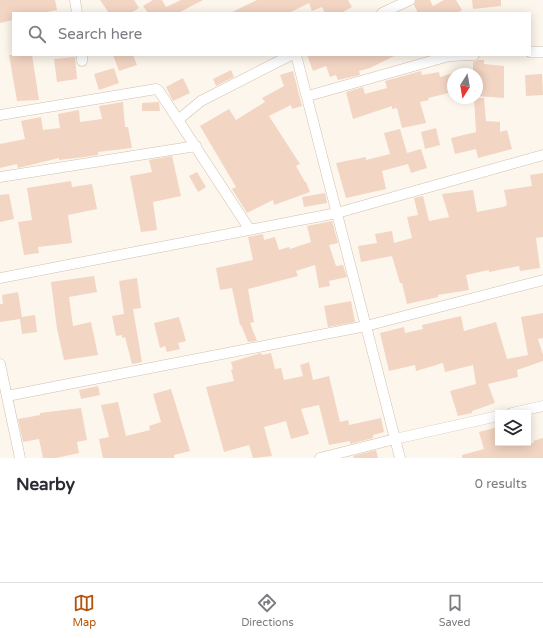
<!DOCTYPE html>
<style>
:root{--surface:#fff;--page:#f7f7f7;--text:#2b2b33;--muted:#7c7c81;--line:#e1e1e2;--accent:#b45309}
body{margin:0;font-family:"Varela Round",sans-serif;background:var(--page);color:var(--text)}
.controls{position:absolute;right:12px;bottom:12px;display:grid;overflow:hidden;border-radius:0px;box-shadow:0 2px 10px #0003}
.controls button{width:36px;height:36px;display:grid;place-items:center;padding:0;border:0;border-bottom:1px solid var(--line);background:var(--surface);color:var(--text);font:20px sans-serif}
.compass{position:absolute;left:447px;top:68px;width:36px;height:36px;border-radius:50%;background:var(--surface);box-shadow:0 2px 10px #0003;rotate:191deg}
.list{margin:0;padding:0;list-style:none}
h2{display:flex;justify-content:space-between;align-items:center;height:52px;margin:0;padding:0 16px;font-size:17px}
h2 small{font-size:13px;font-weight:400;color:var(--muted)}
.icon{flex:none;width:22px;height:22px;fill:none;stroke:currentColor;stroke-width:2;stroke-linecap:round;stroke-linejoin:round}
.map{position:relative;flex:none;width:543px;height:458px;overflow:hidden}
.search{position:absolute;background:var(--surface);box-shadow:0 2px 10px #0003;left:12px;right:12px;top:12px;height:44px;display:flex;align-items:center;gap:10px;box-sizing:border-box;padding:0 14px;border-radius:0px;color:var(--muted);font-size:15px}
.sheet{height:124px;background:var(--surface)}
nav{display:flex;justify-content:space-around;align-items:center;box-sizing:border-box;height:56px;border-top:1px solid var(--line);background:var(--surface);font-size:11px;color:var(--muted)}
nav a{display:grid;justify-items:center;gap:2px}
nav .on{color:var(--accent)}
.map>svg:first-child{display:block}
.building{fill:#f3d5c3}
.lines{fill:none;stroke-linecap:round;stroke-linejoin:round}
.minor-casing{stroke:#d1beb0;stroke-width:11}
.minor{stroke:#fff;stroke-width:10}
</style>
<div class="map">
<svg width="543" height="458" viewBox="0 0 543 458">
<rect width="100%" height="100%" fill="#fdf6ec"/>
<path class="building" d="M0 0H55L57 10 47 12V13H13V20L0 23Z
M100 0H134L139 8 131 13H109Z
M153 0H162L166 7 181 0H203L178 13H148L143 6Z
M257 0H348L352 7 341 13H325L322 7 312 11 309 3 289 13H230Z
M416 0H430L433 6 444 0H456L462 10 457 13H418L414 5Z
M472 0H501V6L473 9Z
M9 55H32L39 100 17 101Z
M113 55H133L137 65 119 71Z
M307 55H396L370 68 359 71 360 75 338 80 336 75 330 77 326 66 313 71Z
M75 57 77 79 57 82 54 59Z
M478 60H484V64L504 66V98L477 96V74H473V62Z
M114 68 119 83 99 90 94 74Z
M231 70 234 77 216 86 213 79Z
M293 71 302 106 292 109 291 105 269 116 300 164 296 166 305 182H306L310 192 274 205 273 200 247 213 232 189 236 187 200 126 229 109 236 120 265 102 262 98 284 86 280 75Z
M421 71 422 75 439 72 440 77 453 73V92L428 98 429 100 420 102 426 123 402 128 397 108 392 109V106L353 119 346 92 363 87 365 94 387 88 385 81Z
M542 74 543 95 526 96 525 75Z
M183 78 190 93 173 101 166 87Z
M474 98H484L486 121 500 122V132L507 130 512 149 478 158 476 149 455 154 451 138 476 132Z
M123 102 125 127H128L132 148 98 152V155L84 157 59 160V158L18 168 17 164 0 168V144L25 139 21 121 41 117 43 130 60 128 58 114 79 110 80 122 102 119 99 106Z
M159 102 160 111H142V103Z
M436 128 440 145 425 149 421 132Z
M400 129 407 153 421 149 427 168 411 173 408 164 382 171 386 189 346 198 336 163 366 157V160L390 154 384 133Z
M172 156 181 196 153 202 157 230 141 232 130 176 152 172 149 160Z
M197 172 206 187 198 192 189 176Z
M543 173V237L536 238 540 268 520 271 519 266 489 272V270L466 275 469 290 438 295V297L407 304 402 283H400L392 256 361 262 358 246 377 243 375 234 392 231 394 243 412 238 407 217 418 215 414 198 423 196 429 221 449 217 442 194 473 190 477 212 503 207 507 205 504 190 532 186 530 175Z
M71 181 72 187 92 184 97 209 68 215 72 243 38 247 39 253 24 255 18 222 32 220 27 188Z
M325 193 327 203 304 207 302 197Z
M9 194 14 219 0 222V195Z
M332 221 338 243 329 245 336 266 343 265 347 277 329 281 330 286 319 288 315 265 296 271 298 276 248 289 254 322 250 323 257 341 248 342 241 325H240L232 288 220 290 216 268 253 260 248 237 263 234 264 240 275 237 279 250 289 247 290 249 311 242 307 226Z
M94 276 97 292 69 297 73 326 91 322 98 355 64 360 57 329 51 282Z
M137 278 141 308 133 309 142 362 132 364 125 337 122 338V335L116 336 112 316 124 314 119 281Z
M18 292 22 317 35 315 37 332 22 334 20 319 0 322V304H3L2 295Z
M351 301 355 322 328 327 324 306Z
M543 313V338L538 339 543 355V361L517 370 518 377 488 384 495 403 472 411V413L458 416 450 391 476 384 473 365 445 372 443 363 416 371 415 365 389 371 380 333 404 327 405 333 423 329 422 325 461 316 464 331 496 322 507 359 528 355 521 317Z
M179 317 186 341 178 343 180 349 167 352 165 346 160 348 154 323Z
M261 353 262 355 271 353 275 369 281 368 284 380 303 376 300 365 309 362 313 380 329 376 340 422 348 420 349 425 381 418 384 432 373 435V438L350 444V441L329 445 319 405 301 409 309 434 291 439 286 421 264 427 272 456 253 458 249 445 224 452 206 387 234 381 231 370 233 369 231 362Z
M98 386 100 395 81 399 79 390Z
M171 389 190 451 174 455V458H103L99 439 109 437 101 405 118 402 126 436 150 430 149 426 161 422 153 394Z
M81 408 87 440 77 442 79 453 56 458H43L39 439 23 442 18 419 40 415V413Z
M498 427V443H534L533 441 543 438V458H462V455L484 449 479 432Z
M376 450 378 458H354L353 456Z"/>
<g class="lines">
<defs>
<path id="minor" d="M75 0 77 13
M382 13 410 0
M530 52H543
M82 55V61
M296 55 400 458
M308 96 449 56 474 55
M0 115 156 89 159 91 178 120 201 101 291 55
M178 120 250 230
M0 177 196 146
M0 278 337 213 543 155
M0 364 20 458
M7 396 366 326 543 280
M512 413 543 406
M320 458 395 439 498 416"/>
</defs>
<use href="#minor" class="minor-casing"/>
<use href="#minor" class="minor"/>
</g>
</svg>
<div class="controls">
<button><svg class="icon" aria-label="layers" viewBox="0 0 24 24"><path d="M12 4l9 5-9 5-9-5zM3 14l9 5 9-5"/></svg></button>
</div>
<svg class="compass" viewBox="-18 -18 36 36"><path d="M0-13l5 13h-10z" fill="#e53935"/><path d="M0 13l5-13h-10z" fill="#7c7c81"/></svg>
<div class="search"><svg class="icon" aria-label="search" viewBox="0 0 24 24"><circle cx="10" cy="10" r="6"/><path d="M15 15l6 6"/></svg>Search here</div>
</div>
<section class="sheet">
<h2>Nearby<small>0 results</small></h2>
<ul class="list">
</ul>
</section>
<nav>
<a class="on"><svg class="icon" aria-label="map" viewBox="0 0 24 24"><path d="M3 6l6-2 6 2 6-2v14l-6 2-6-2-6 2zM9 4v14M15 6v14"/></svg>Map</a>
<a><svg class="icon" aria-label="directions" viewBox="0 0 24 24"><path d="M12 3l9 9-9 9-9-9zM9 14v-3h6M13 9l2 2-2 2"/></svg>Directions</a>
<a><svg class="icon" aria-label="saved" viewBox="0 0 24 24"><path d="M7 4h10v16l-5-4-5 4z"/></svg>Saved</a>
</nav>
